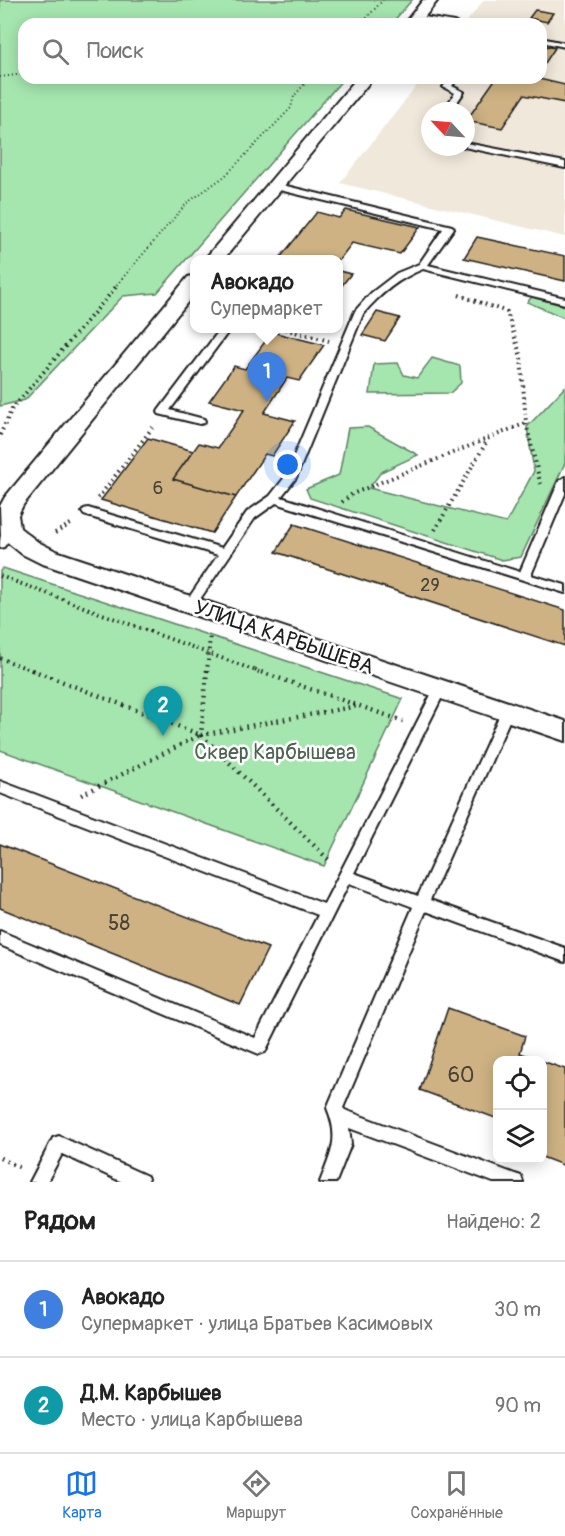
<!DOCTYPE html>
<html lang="ru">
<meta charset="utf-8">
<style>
:root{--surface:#fff;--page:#f6f6f6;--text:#222;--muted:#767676;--line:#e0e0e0;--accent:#1a73e8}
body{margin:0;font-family:Pangolin,sans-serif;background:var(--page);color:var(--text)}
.controls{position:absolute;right:18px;bottom:18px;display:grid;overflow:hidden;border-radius:12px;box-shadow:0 3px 15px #0003}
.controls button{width:54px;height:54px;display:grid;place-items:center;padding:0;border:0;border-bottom:2px solid var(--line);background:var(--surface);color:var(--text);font:30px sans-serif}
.compass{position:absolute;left:421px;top:102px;width:54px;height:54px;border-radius:50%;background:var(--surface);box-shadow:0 3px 15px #0003;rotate:296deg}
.you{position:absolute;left:288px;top:465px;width:21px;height:21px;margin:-15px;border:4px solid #fff;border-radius:50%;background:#1a73e8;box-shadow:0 0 0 9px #1a73e833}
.badge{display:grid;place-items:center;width:39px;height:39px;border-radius:50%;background:var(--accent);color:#fff;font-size:20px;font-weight:700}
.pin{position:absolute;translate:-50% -50px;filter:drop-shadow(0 2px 3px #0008)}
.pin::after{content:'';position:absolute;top:32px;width:21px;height:18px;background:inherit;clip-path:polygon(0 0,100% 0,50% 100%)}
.popup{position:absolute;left:190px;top:255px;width:153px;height:78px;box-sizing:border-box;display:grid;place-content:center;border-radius:12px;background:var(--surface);filter:drop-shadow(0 2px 4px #0005);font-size:20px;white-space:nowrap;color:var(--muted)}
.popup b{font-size:22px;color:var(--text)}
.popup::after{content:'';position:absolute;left:50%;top:100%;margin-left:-12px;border:12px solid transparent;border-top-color:var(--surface)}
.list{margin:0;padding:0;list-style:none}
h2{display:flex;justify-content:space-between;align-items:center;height:78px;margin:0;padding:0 24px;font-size:26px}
h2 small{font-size:20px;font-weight:400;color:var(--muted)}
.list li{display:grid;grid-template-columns:39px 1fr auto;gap:18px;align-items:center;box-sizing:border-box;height:96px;padding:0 24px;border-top:2px solid var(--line)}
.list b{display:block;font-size:22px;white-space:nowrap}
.list p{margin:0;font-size:20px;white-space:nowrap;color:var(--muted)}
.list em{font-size:20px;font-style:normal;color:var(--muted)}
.icon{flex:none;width:33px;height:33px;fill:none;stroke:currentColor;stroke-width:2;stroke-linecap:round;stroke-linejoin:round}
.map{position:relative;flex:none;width:565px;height:1182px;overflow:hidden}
.search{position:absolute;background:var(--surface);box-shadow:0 3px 15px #0003;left:18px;right:18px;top:18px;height:66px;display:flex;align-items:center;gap:15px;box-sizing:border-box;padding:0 21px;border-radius:18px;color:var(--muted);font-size:22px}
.sheet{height:270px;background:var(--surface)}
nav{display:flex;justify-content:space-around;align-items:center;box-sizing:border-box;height:84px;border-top:2px solid var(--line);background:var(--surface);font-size:16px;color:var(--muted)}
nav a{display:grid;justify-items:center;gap:3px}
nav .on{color:var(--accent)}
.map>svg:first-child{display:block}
.built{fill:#f0e8da;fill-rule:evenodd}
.green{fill:#a5e6af;stroke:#608166;stroke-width:1.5}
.building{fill:#ceb283;stroke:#1c1c1c;stroke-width:1.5}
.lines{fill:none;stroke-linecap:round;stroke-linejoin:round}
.lane-casing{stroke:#1c1c1c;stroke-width:4}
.street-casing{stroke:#1c1c1c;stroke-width:4}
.path-far2{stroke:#1c1c1c;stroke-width:2;stroke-dasharray:1 3;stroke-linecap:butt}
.path-far1{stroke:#1c1c1c;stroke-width:4;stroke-dasharray:1.5 4;stroke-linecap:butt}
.path{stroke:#1c1c1c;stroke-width:4.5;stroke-dasharray:1.5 5;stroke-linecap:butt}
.lane{fill:#fff;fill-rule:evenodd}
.street{fill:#fff;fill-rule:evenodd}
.labels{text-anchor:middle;stroke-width:5;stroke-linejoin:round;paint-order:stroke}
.number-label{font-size:18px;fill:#484236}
.street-label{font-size:21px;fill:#1c1c1c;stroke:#fff}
.park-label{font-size:21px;fill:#4c634f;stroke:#fff}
.near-number-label{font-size:21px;fill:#484236}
</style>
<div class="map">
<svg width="565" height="1182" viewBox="0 0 565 1182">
<rect width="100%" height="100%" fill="#fff"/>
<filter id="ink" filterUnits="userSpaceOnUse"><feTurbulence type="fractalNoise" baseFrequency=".0167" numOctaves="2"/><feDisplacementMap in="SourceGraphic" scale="12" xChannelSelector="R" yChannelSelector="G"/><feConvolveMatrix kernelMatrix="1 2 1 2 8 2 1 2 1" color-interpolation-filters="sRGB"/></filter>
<g filter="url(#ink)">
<path class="built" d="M484 0H565V237L340 183 423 78H541V24H465ZM430 111H466V147H430Z"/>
<path class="green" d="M0 0H412L391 24H24V78H344L157 293 123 296 25 400 0 406Z
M532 297 565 306V318L527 302Z
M432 358 460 366 461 383 450 393 370 394 374 364 398 363 404 375 417 378Z
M565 387V463L521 557 502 560 310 498 306 489 339 475 348 428 368 427 418 455 381 472 369 488 506 523 534 471 527 427Z
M3 568 403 699 324 866 0 750V571Z"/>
<path class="building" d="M535 10 553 13 547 22 529 18Z
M541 45 555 48 541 69Z
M496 78H535L565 85V103L524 95 502 128 466 121Z
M346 210 420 227 400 254 352 243 339 260 279 259 317 212 339 218Z
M477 237 565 256V281L464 258Z
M339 271 351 274 339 289Z
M377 312 400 318 385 341 362 335Z
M272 332 324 345 299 381 287 378 264 413 295 421 272 456 265 454 236 497 173 479 199 443 218 448 244 410 209 401 234 366 245 369Z
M148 438 193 451 173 479 236 497 212 533 101 500Z
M294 524 565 610V646L276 552Z
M0 844 268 948 240 1005 0 908Z
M448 1008 525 1036 520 1053 540 1060H498V1119L420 1090Z
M542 1061 565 1069V1166L542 1157Z"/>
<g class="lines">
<defs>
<path id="lane" d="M413 15 454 22 458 24H442L416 19H413Z
M541 38 565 43V47L541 42Z
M450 78H458L452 86 464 92 451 111H443L455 93 443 87Z
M427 133H430V140L426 138Z
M466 143 565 162V168L464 147H466Z
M274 183 452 226 454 228 428 265 565 298V304L423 269C398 279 380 294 363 314L296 478 281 497 520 572 559 481 565 477V494L531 575 565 585V593L276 503 255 518 194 608 190 609 184 605 218 555 84 515 82 512 84 509 88 508 222 548 247 512 270 496 285 477 355 311 371 293 397 273 419 264 443 229 271 188V184Z
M221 328H231L170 410 204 419 205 421 204 423 200 424 159 414 158 412 159 410Z
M9 527 15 531 4 547 0 548C0 539 0 530 9 527Z
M440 684 445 686 446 689 354 873 418 896 501 712 502 708H512L513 712 430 900 565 948V962L426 911 343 1108 345 1110 515 1174 521 1176 523 1182H493L349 1128 351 1144 336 1182H320C331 1153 340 1139 327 1108L413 907 349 883 265 1052 259 1054 0 945V931L255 1038 318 915 0 793V781L324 904 434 689 435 686Z
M59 1136 147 1176 149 1182H122L62 1154 47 1182H30L53 1138Z"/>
<path id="street" d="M423 0H438L419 24H404Z
M357 78H373L223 260H204Z
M195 275V293L23 505 18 515 20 528 38 542 56 551 565 721V741L40 563 22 554 1 537 0 506 5 497 188 277Z"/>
</defs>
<use href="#lane" class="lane-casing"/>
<use href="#street" class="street-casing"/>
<path class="path-far2" d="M361 24 383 0
M0 77 24 74
M271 78 307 81
M114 288 187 203 225 176 291 108 294 96 310 78"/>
<path class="path-far1" d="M459 295 507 312 521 357 526 423 541 486
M280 328 329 341
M0 435 12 409 116 287
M98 498 153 427
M342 502 352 494 526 423
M435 530 487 441
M55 533 74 522
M0 576 259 672
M0 658 36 672
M207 672 210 635"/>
<path class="path" d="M32 670 201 735 330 861
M207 670 201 735 357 706
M255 670 403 721
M81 795 200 735
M0 1158 21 1168"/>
<use href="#lane" class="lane"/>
<use href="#street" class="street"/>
</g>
</g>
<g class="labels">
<g class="number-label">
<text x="158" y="494">6</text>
<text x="430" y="591">29</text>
</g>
<g class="street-label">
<text transform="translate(284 637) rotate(19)" y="7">УЛИЦА КАРБЫШЕВА</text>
</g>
<g class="park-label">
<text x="275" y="759">Сквер Карбышева</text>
</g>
<g class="near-number-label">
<text x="119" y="930">58</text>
<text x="461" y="1082">60</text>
</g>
</g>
</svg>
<div class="controls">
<button><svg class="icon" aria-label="locate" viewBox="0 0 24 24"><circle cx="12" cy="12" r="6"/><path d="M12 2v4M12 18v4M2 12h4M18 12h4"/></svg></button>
<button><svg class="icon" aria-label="layers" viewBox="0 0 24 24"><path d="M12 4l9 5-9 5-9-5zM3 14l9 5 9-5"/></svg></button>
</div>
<svg class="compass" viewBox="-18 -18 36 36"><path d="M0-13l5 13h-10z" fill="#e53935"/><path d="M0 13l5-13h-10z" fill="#767676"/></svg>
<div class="you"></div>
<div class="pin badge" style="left:267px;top:402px;background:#3f7fe0">1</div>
<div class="popup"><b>Авокадо</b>Супермаркет</div>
<div class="pin badge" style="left:163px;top:736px;background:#0f9aa8">2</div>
<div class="search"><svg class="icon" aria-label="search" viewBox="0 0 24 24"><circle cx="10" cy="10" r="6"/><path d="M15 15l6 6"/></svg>Поиск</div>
</div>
<section class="sheet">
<h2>Рядом<small>Найдено: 2</small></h2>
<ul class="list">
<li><span class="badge" style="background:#3f7fe0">1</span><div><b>Авокадо</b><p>Супермаркет · улица Братьев Касимовых</p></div><em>30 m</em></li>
<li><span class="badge" style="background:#0f9aa8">2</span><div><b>Д.М. Карбышев</b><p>Место · улица Карбышева</p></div><em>90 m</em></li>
</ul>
</section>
<nav>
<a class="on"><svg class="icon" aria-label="map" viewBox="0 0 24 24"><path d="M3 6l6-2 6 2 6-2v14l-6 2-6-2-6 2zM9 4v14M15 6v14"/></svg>Карта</a>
<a><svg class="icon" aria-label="directions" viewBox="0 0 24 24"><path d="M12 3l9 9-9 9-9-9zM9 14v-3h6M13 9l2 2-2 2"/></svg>Маршрут</a>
<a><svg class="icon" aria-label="saved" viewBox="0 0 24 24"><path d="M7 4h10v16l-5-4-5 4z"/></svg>Сохранённые</a>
</nav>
